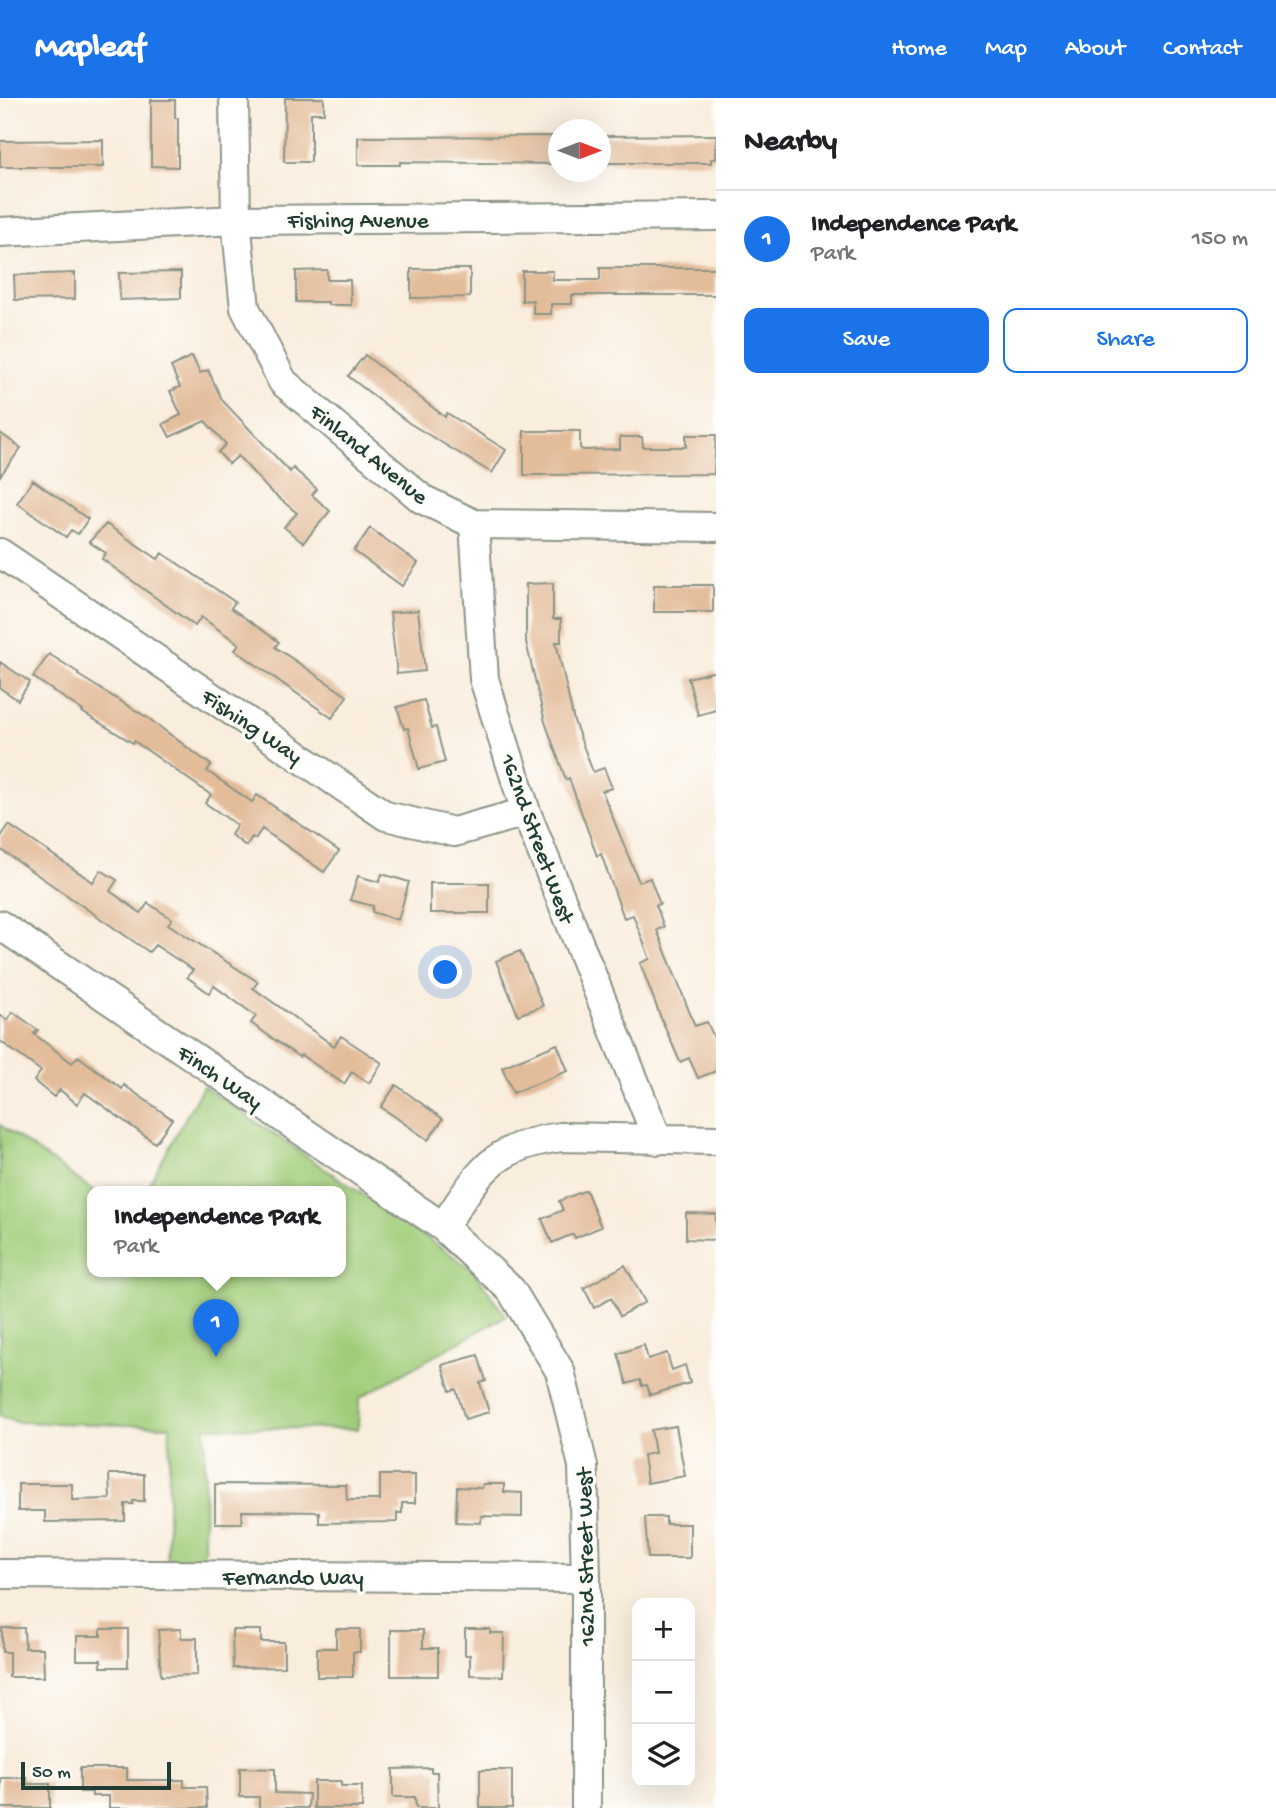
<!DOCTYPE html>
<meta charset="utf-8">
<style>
:root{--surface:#fff;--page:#f2f2f2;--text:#202124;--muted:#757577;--line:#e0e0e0;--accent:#1a73e8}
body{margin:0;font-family:"Gochi Hand",sans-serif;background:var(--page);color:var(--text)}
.controls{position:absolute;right:21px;bottom:21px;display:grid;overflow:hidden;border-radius:14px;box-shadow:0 7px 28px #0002}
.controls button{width:63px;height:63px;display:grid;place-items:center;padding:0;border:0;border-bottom:2px solid var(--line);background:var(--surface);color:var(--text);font:35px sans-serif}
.compass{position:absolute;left:548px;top:21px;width:63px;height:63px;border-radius:50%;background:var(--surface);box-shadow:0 7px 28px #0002;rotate:90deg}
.scale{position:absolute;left:21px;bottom:18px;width:150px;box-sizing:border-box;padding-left:7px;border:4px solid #1f3d34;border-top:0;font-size:19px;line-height:24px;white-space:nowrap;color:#1f3d34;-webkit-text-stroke:5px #fdfcf7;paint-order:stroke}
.you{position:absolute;left:446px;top:875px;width:24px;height:24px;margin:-18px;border:5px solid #fff;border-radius:50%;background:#1a73e8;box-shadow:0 0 0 10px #1a73e833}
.badge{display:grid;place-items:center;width:46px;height:46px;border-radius:50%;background:var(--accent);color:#fff;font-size:23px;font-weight:700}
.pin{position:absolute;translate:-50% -58px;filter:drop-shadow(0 2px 4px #0008)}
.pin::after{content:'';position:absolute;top:37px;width:24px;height:21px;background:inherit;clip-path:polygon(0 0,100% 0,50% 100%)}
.popup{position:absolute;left:87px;top:1088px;width:259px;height:91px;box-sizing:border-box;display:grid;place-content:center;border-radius:14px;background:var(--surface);filter:drop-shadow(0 2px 5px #0005);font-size:23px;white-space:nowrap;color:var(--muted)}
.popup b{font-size:26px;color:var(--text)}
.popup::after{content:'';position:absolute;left:50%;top:100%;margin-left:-14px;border:14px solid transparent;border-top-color:var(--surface)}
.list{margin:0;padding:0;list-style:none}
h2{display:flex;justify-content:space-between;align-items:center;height:91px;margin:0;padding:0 28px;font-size:30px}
h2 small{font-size:23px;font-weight:400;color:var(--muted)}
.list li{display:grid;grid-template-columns:46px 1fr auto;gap:21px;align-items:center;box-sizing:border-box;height:98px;padding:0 28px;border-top:2px solid var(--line)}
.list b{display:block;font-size:26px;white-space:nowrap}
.list p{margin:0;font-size:23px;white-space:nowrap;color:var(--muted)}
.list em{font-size:23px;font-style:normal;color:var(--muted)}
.actions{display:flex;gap:14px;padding:21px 28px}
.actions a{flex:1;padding:16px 0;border:2px solid var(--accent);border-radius:14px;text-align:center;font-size:24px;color:var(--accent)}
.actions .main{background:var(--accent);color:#fff}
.icon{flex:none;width:38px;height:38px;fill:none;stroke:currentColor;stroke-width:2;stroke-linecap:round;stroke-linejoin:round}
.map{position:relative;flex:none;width:716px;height:1710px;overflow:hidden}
header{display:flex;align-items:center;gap:42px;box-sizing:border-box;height:98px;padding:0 35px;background:var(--accent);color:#fff}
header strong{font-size:33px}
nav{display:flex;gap:38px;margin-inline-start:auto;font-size:24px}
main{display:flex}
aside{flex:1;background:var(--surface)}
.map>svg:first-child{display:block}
.green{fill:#a1cd7a;stroke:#608557;stroke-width:2}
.building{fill:#e3bc9a}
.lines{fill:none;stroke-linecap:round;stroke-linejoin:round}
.minor-casing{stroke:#8c9588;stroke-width:32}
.minor{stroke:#fff;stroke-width:28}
.labels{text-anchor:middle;stroke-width:7;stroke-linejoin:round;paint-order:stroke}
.street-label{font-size:23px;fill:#1f3d34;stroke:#fdfcf7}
</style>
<header>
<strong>Mapleaf</strong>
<nav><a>Home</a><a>Map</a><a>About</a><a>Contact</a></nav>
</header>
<main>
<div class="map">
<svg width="716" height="1710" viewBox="0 0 716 1710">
<rect width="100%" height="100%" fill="#fdfcf7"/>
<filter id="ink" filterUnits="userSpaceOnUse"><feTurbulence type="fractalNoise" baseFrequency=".0143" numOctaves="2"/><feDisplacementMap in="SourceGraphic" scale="14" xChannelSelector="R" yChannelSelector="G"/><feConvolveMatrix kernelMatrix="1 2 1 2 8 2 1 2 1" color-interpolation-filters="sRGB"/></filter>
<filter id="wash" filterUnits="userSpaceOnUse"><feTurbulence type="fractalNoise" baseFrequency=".00686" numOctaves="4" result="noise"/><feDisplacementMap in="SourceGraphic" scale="28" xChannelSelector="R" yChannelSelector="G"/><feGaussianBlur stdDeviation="1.57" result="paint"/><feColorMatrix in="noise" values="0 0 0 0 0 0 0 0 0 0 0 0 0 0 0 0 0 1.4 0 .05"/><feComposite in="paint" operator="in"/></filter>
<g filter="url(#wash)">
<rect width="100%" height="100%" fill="#f9eddd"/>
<path class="green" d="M203 988 472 1171 506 1218 359 1300 358 1331 205 1329 204 1461H167L170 1328 17 1324 0 1319V1027L94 1093H92V1173H340V1093H145Z"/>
<g id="blocks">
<path class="building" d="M285 0H324V15H311V64H284Z
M151 2H175V20H178V69L151 68Z
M716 37V61H711V65H600V38Z
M558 38V66L400 64V67H358V39Z
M103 42V69H0V43Z
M600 170H716V197H572V206H551V216H533V202L522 203V173H553V182H600Z
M411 171H470V199L411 200Z
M327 172V182H350L351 207H328V204H296V173Z
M181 174V200L120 202 119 175Z
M75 175V201L15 202 14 177Z
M365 257 445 319 447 315 506 352 492 375 409 325 348 278Z
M192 258 200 275 208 272 222 302 290 374 293 370 317 391 312 397 330 413 303 445 284 429 297 415 268 391 238 358 229 366 218 354 226 346 205 323 170 339 163 326 181 317 170 293 180 289 171 269Z
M524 333H580V350L583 352 620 351V339H642L643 349H686V337H716L714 376 524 377Z
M0 335 21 350 0 378Z
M33 382 88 421 78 436 71 432 66 439 17 405Z
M106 426 158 461 162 455 235 504 231 510 279 544 275 549 347 598 332 620 235 552 239 546 201 519 195 528 102 461 106 455 89 444Z
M370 430 418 465 402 488 354 453Z
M553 485V521H561V544H556L574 623 593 674 604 670 612 690 602 693 639 784 650 780 660 806 656 807 664 829 657 832 695 928 707 924 716 944V973L698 980 689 960 680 964 661 920 640 865 650 861 633 817 624 820 601 756 597 758 569 680 566 682 545 624 526 544V486Z
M654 487H713V514H654Z
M418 512 425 573 397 576 390 515Z
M49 556 79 575 78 577 148 620 211 667 207 673 252 704 257 697 339 753 324 774 262 731 255 741 252 739 246 748 231 737 237 727 205 705 211 697 134 643 133 645 82 614 83 613 33 579Z
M0 564 30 584 18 602 0 590Z
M716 573V612L698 617 688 580Z
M424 602 432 630 436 629 445 664 419 671 408 630 404 631 397 609Z
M9 727 93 784 101 772 117 782 110 793 141 815 148 805 172 821 168 826 258 884 253 890 334 948 341 938 382 965 369 985 352 974 344 986 301 957 299 959 251 925 256 918 214 888 209 895 187 879 193 872 155 847 149 854 0 751V740Z
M382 776 409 784 398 822 372 814 373 808 350 802 358 778 379 784Z
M430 785H489V815H430Z
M520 853 543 908 518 917 496 863Z
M13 914 38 932 34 936 72 965 78 958 122 991 124 987 172 1021 155 1045 85 995 77 1006 60 992 54 999 34 983 41 973 0 943V917L7 922Z
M557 946 568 973 513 995 502 969Z
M396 987 443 1021 428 1042 381 1009Z
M586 1092 601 1129 575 1140 573 1136 552 1145 542 1121 563 1112 559 1103Z
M686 1115 716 1116V1142L686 1141Z
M625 1167 645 1204 620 1218 611 1200 594 1210 584 1190Z
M644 1247 648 1261 667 1255 672 1272 685 1267 690 1285 650 1297 647 1287 642 1288 640 1282 627 1286 618 1256Z
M478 1257 486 1283 480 1285 489 1314 465 1321 456 1291 450 1293 442 1267Z
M676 1328 685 1378 647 1385 643 1357 655 1355 651 1332Z
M109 1376H144V1403H133V1406H125V1423L45 1424V1413H18V1386H72V1402L110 1401Z
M380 1377H415V1405H402V1415H397V1424L319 1425V1414L242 1413V1425H215V1386L346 1387 347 1402H380Z
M483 1386H504V1394L522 1395V1419L481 1418V1425L456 1424 457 1389 482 1390Z
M645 1419H666V1426H690V1460H648Z
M2 1530H24L25 1550H43L44 1579H9V1554H2Z
M101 1531H128V1569H101V1562H77V1538H101Z
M181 1531V1540H197V1577L161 1578 158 1532Z
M336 1531H360V1554H353V1579H317V1550H336Z
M465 1531H490V1535H504L503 1578 470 1577V1557H465Z
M232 1532H261V1544H284V1569L233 1570Z
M391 1532H423V1550H438V1578H391Z
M80 1670H127V1682H184V1689H206L207 1710H109V1698H92V1694H80Z
M240 1670 275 1671V1695L309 1696 308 1710H259V1699H240Z
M431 1670V1674H437L438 1710H416L415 1699H393V1671Z
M480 1672H512V1710H480Z
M1 1680H27V1686H50V1710H1Z
M314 1683H341V1688H362V1710H314Z"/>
</g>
</g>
<g filter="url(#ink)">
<use href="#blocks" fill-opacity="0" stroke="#8c9588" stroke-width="2"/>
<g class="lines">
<defs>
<path id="minor" d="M234 0 236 122 245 210 283 284 422 401 474 426 716 429
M0 134 236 122 716 118
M474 426 484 581 526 714 658 1042
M0 455 386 718 454 734 526 714
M0 827 443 1129 511 1192 560 1273 583 1368 586 1480V1710
M443 1129C480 1074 491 1048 561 1039L716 1042
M0 1476 586 1480"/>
</defs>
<use href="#minor" class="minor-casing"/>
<use href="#minor" class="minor"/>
</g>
</g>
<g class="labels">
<g class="street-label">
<text x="358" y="129">Fishing Avenue</text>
<text transform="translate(370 355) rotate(39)" y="8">Finland Avenue</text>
<text transform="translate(253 627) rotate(34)" y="8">Fishing Way</text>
<text transform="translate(539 740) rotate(70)" y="8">162nd Street West</text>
<text transform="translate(221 978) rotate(34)" y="8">Finch Way</text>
<text transform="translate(584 1459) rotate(-91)" y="8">162nd Street West</text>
<text x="293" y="1486">Fernando Way</text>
</g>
</g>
</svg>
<div class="controls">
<button>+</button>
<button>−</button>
<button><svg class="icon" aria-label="layers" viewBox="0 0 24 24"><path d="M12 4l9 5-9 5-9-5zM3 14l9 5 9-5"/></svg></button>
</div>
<svg class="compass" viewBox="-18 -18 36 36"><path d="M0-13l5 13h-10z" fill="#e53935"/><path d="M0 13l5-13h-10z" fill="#757577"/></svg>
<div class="scale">50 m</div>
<div class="you"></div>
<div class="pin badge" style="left:216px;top:1259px">1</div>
<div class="popup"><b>Independence Park</b>Park</div>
</div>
<aside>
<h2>Nearby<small></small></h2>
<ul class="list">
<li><span class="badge">1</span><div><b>Independence Park</b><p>Park</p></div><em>150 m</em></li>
</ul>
<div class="actions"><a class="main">Save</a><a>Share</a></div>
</aside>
</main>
